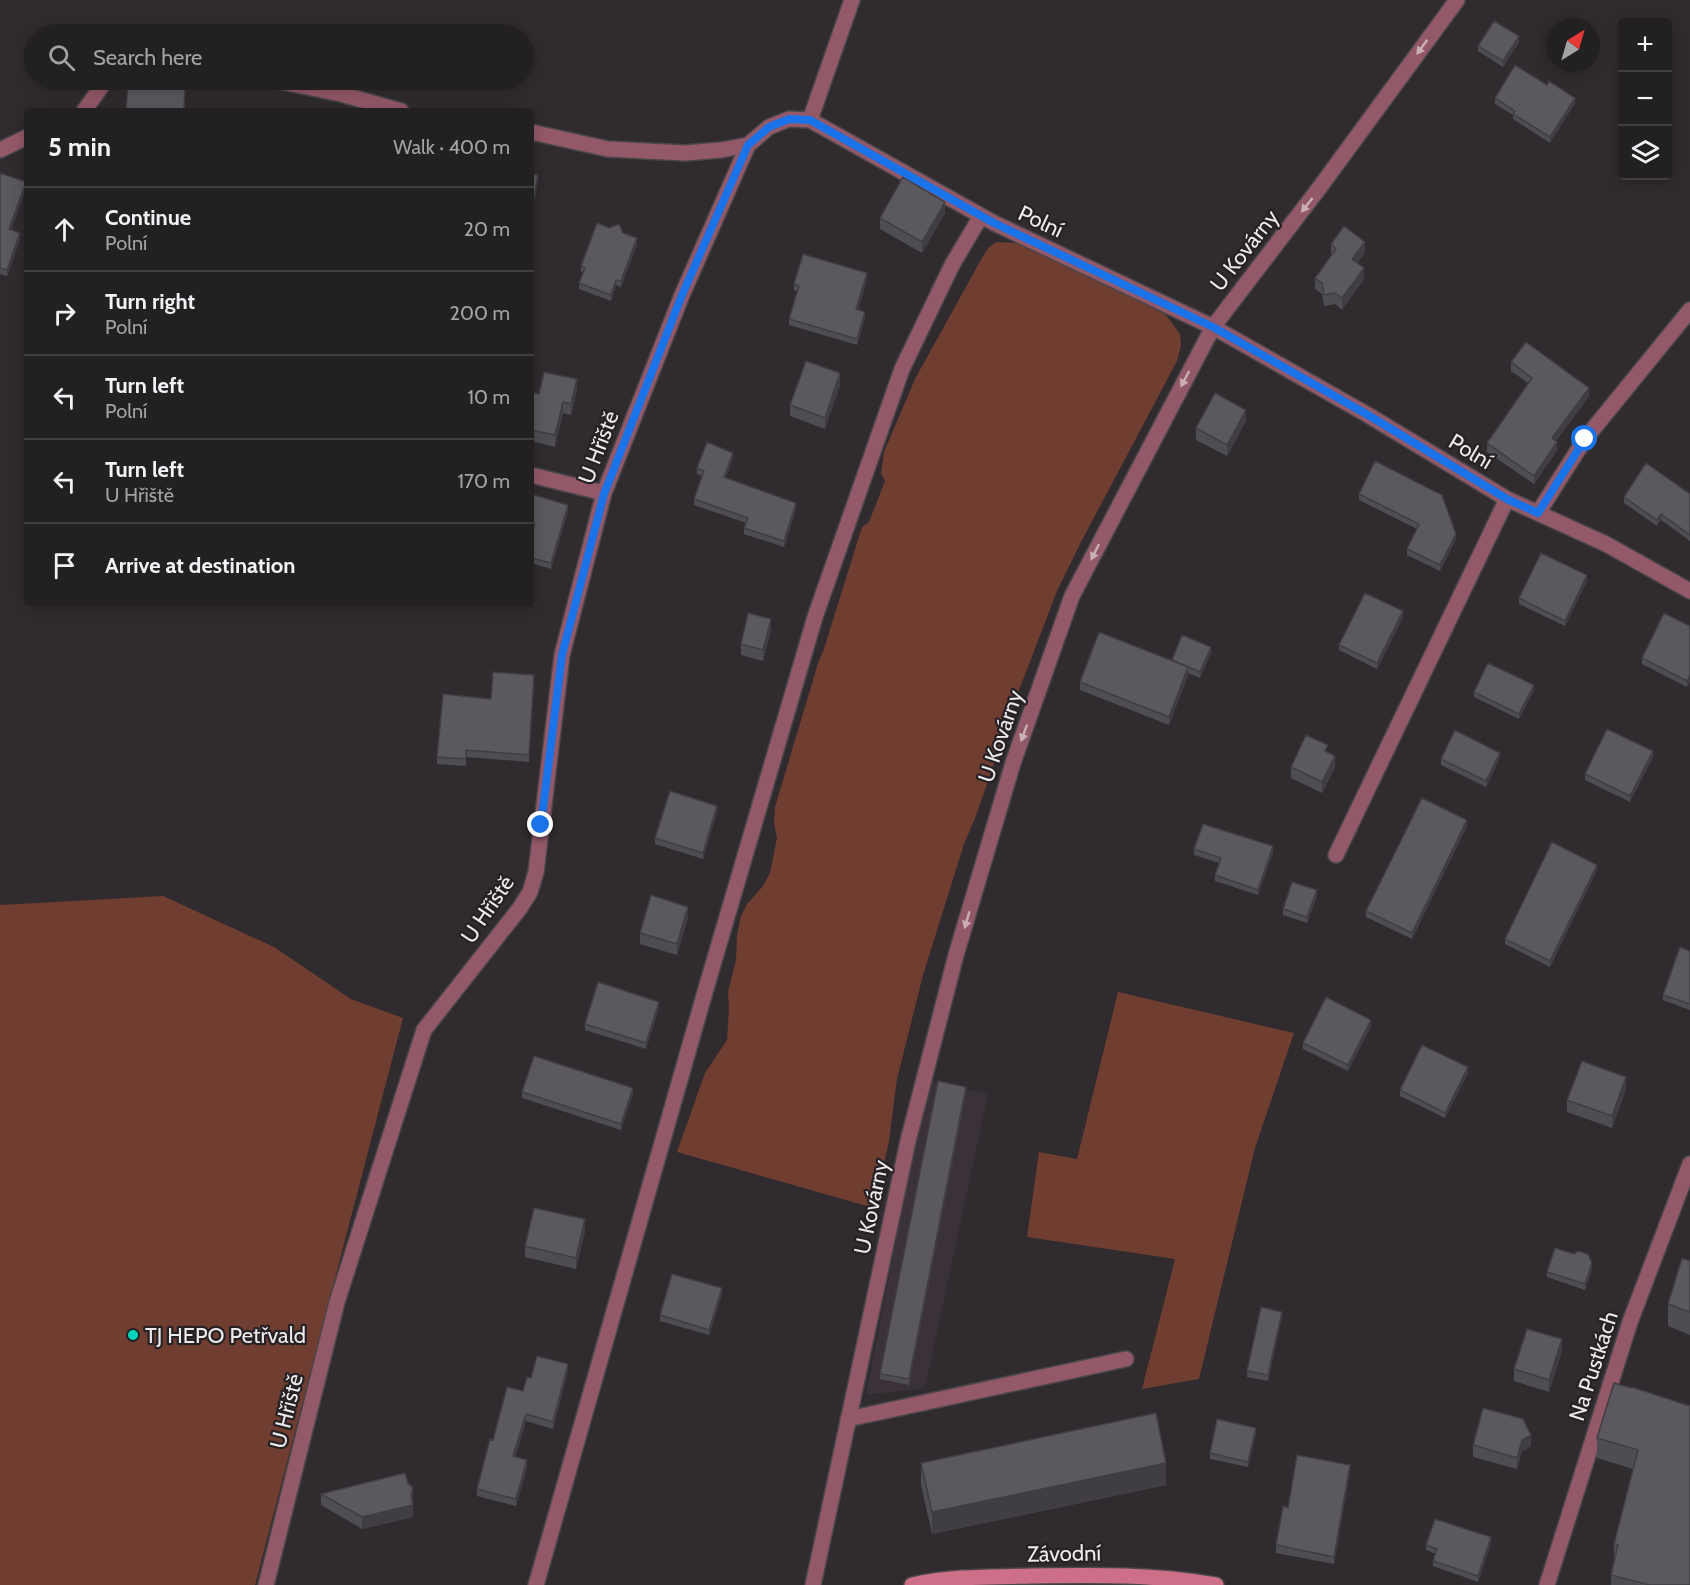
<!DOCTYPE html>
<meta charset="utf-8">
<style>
:root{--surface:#232022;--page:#2f2d2f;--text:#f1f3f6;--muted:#a3a3a5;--line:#403e40}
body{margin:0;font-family:Cabin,sans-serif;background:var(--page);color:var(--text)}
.controls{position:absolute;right:18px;top:18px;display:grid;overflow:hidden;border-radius:6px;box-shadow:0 3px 15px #0003}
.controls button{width:54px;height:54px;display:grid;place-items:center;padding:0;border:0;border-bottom:2px solid var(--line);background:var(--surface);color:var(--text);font:30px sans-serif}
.compass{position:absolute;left:1546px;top:18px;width:54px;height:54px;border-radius:50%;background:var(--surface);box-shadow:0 3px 15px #0003;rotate:37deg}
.stop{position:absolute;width:18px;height:18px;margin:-14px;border:4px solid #1a73e8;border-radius:50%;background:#fff}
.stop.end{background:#1a73e8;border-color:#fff;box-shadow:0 2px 6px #0008}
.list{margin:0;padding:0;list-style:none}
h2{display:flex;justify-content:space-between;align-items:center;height:78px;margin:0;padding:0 24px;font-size:26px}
h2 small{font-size:20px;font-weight:400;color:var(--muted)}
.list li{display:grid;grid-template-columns:39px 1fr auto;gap:18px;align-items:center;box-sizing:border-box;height:84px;padding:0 24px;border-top:2px solid var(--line)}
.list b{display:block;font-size:22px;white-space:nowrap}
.list p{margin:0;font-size:20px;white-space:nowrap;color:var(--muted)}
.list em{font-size:20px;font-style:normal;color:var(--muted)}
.icon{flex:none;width:33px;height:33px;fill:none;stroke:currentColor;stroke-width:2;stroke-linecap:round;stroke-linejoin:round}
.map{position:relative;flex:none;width:1690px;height:1585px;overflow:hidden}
.search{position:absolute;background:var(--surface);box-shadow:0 3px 15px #0003;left:24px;top:24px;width:510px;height:66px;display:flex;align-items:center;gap:15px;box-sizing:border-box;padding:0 21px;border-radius:33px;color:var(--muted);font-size:22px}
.panel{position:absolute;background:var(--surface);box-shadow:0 3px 15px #0003;left:24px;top:108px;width:510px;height:498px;border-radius:6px}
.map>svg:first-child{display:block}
.built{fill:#3b3239}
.green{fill:#703d31}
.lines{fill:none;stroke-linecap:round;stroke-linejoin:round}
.street-casing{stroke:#4a4649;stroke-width:18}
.secondary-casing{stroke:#4a4649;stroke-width:18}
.street{stroke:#945968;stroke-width:15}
.secondary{stroke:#cd6f89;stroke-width:15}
.wall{fill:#4e4d52}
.shaded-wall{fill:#403e42}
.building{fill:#5b595f;stroke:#403e42;stroke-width:1.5}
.oneway{fill:#c9b0b7}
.route{stroke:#1a73e8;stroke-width:8}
.poi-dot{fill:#00d5b7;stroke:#252125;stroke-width:2}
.labels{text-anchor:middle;stroke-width:4.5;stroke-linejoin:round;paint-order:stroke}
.street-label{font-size:22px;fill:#edeaec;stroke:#252125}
.poi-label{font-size:22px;fill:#edeaec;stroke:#252125;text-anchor:start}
</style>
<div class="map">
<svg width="1690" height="1585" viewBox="0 0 1690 1585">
<rect width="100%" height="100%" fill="#2f2b2e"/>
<path class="built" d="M927 1081 988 1094 925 1388 866 1395Z"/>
<path class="green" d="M997 242 1017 243 1027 246 1089 275 1166 315 1180 334 1181 346 1177 361 1080 544 1057 591 1018 693 976 816 964 844 923 975 897 1079 889 1141 874 1208 677 1152 705 1073 727 1040 729 1008 728 992 736 960 737 935 741 916 747 904 763 886 770 873 777 838 774 823 775 807 819 660 823 652 862 527 869 522 885 481 881 473 884 452 915 379 983 256 989 247Z
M163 896 274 947 351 999 403 1018 255 1585H0V905Z
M1118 992 1294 1033 1255 1148 1199 1379 1142 1389 1175 1259 1027 1237 1039 1152 1077 1159Z"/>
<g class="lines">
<defs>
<path id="street" d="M273 80 341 94 401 111
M84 111 106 80
M810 120 852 0
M531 132 608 149 685 153 721 150 748 145 769 127 789 119 810 120 994 223 1213 327 1368 415 1507 499 1606 544 1690 591
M0 150 27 137
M531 475 604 493
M1538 513 1585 439 1690 310
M1336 855 1507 499
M848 1419 1126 1359
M266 1585 337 1302 424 1030 520 908 530 892 536 872 562 655 604 493 682 295 748 145
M536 1585 705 992 815 617 902 369 952 265 981 216
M813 1585 908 1141 956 955 1013 763 1072 596 1213 327 1320 187 1457 0
M1547 1585 1630 1322 1690 1164"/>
<path id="secondary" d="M912 1585C951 1576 992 1577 1032 1576 1096 1575 1153 1574 1216 1585"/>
</defs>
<use href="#street" class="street-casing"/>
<use href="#secondary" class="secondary-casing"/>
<use href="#street" class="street"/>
<use href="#secondary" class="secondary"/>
</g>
<path class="wall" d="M1519 42 1503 67 1478 51V46Z
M1547 85 1575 103 1550 143 1513 119V115L1495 104V98Z
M0 173 26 188 11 230 20 239 7 276 0 274Z
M945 213 922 253 880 229V218Z
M623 233 637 244 621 287 616 285 611 301 579 289V283L583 273 581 272V266Z
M1331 244 1365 253 1357 263 1364 279 1342 310 1335 304 1324 306 1322 294 1315 289V278L1331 256Z
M867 279 858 310 865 317 857 345 789 325V319L797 291 794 290V284Z
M1511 362 1589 396 1556 441 1557 450 1534 484 1487 452V443L1528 383 1511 371Z
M840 385 825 429 790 416V405Z
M577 390 571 415 563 413 555 447 531 441V392L539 394Z
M1246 421 1227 456 1196 440V428Z
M733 458 726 477 796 509 784 547 744 534V528L746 523 694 505V499L702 476 697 474V468Z
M531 494 568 511 551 569 531 563V537L533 529 531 528Z
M1359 494 1456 539 1440 571 1407 555V549L1417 529 1359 500Z
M1690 494V541L1661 520 1657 526 1624 503V497Z
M1587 581 1565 626 1519 604V598Z
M1403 617 1377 669 1339 650V645Z
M1690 626V681L1687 687 1642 664V658Z
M771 630 763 661 741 655V644Z
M1211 653 1200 678 1188 673V675L1169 725 1080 690V682L1172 661V660Z
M534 682 529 762 466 757V766L437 764V757L491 699Z
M1534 690 1519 719 1474 697V692Z
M1653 757 1630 802 1585 780V774Z
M1500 758 1486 787 1441 765V759Z
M1291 767H1335L1322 793 1291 778Z
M717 812 703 859 655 844V838Z
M1467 826 1412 939 1366 917V911Z
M1194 849 1273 852 1258 895 1215 881V875L1219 863 1194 855Z
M1597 870 1550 967 1505 944V939Z
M1317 896 1307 923 1283 915V909Z
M688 918 677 955 640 944V933Z
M1690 951V1010L1663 1000V995Z
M659 1007 646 1049 585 1030V1024Z
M1371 1026 1348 1071 1303 1049V1043Z
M1468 1073 1445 1118 1400 1096V1090Z
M1626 1089 1612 1128 1567 1112V1100Z
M522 1092 633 1093 621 1130 522 1098Z
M966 1093 909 1385 880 1379V1374Z
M585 1231 576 1269 525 1257V1246Z
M1690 1261V1335L1668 1326V1304Z
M1592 1269 1585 1290 1547 1277V1272Z
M722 1294 709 1335 660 1321V1315Z
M1282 1317 1268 1381 1247 1377V1371Z
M1562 1351 1549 1392 1514 1381V1369Z
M568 1371 553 1429 526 1421 515 1457 527 1467 516 1506 477 1496V1489L493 1440 531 1378Z
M1614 1383 1690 1585H1611V1575L1614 1562V1544L1633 1469 1597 1458V1438Z
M1256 1434 1248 1467 1210 1459V1453Z
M1473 1445 1531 1446 1522 1451 1517 1469 1473 1457Z
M921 1463 1166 1485 932 1534 921 1485Z
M1350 1472 1334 1564 1276 1553V1545L1288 1508Z
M321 1494 413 1499V1517L362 1529 321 1505Z
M1491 1543 1478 1582 1433 1566V1561L1436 1554 1426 1550V1545Z"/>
<path class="shaded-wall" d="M1519 36V42L1503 67V61Z
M1575 98V103L1550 143V137Z
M538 175V181L531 221V215Z
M26 182V188L9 235V229Z
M945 202V213L922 253V242Z
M20 233V239L7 276V270Z
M637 238V244L621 287V281Z
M1365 242V253L1352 271V259Z
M1364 268V279L1342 310V298Z
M867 273V279L856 315V309Z
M616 280V285L611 301V295Z
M865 312V317L857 345V339Z
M840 373V385L825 429V418Z
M577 379V390L571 415V404Z
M1589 388V396L1552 447V438Z
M563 402V413L555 447V435Z
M1246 410V421L1227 456V445Z
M1557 442V450L1534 484V476Z
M733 453V458L724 482V477Z
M796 503V509L784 547V541Z
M568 505V511L551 569V563Z
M1661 514V520L1657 526V520Z
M1456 534V539L1440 571V565Z
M1587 575V581L1565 626V621Z
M1403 611V617L1377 669V663Z
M771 619V630L763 661V650Z
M1211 647V653L1200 678V672Z
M1188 667V675L1169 725V717Z
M1690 675V681L1687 687V681Z
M1534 685V690L1519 719V714Z
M1653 751V757L1630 802V796Z
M1500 753V758L1486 787V781Z
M1335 756V767L1322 793V782Z
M717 806V812L703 859V853Z
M1467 820V826L1412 939V933Z
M1273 846V852L1258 895V890Z
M1597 865V870L1550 967V961Z
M1317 890V896L1307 923V917Z
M688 907V918L677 955V944Z
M659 1002V1007L646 1049V1043Z
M1371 1020V1026L1348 1071V1065Z
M1468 1067V1073L1445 1118V1113Z
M1626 1077V1089L1612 1128V1116Z
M966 1087V1093L909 1385V1379Z
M633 1088V1093L621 1130V1124Z
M585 1219V1231L576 1269V1258Z
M1592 1263V1269L1585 1290V1284Z
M722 1288V1294L709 1335V1330Z
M1282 1312V1317L1268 1381V1375Z
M1562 1339V1351L1549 1392V1380Z
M568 1364V1371L553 1429V1422Z
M526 1414V1421L513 1463V1456Z
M1256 1428V1434L1248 1467V1462Z
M1531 1435V1446L1522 1451 1517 1469V1458L1522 1440Z
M527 1460V1467L516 1506V1499Z
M1166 1463V1485L932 1534V1512Z
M1350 1465V1472L1334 1564V1557Z
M413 1488V1499L411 1506 413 1505V1517L362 1529V1517L411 1495Z
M1491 1537V1543L1478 1582V1576Z"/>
<path class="building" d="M1494 21 1519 36 1503 61 1478 46Z
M1515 65 1547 85 1549 81 1575 98 1550 137 1513 114 1515 111 1495 98Z
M128 80H185L184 111H126Z
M0 173 26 182 9 229 20 233 7 270 0 268Z
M531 174 538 175 531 215Z
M903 177 945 202 922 242 880 218Z
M597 223 609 228 619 224 623 233 637 238 621 281 616 280 611 295 579 283 585 268 581 266Z
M1344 226 1365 242 1352 259 1364 268 1342 298 1335 293 1324 295 1322 283 1315 278 1336 249 1331 244Z
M803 254 867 273 856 309 865 312 857 339 789 319 799 286 794 284Z
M1526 342 1589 388 1552 438 1557 442 1534 476 1487 443 1532 378 1511 362Z
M806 361 840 373 825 418 790 405Z
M544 372 577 379 571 404 563 402 555 435 531 430V392L539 394Z
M1215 393 1246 410 1227 445 1196 428Z
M707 442 733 453 724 477 796 503 784 541 744 528 748 518 694 499 704 471 697 468Z
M1375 461 1442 495 1456 534 1440 565 1407 549 1419 524 1359 494Z
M1646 463 1690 494V535L1661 514 1657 520 1624 497Z
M531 494 568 505 551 563 531 558V537L535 523 531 522Z
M1541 553 1587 575 1565 621 1519 598Z
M1365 593 1403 611 1377 663 1339 645Z
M748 613 771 619 763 650 741 644Z
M1664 613 1690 626V675L1687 681 1642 658Z
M1099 632 1188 667 1169 717 1080 682Z
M1182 635 1211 647 1200 672 1172 660Z
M1488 663 1534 685 1519 714 1474 692Z
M493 672 534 675 529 755 466 750V759L437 757 443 694 491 699Z
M1607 729 1653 751 1630 796 1585 774Z
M1455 730 1500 753 1486 781 1441 759Z
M1306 735 1328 745 1325 751 1335 756 1322 782 1291 767Z
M670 791 717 806 703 853 655 838Z
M1422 798 1467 820 1412 933 1366 911Z
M1203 824 1273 846 1258 890 1215 875 1221 858 1194 849Z
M1552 842 1597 865 1550 961 1505 939Z
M1292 882 1317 890 1307 917 1283 909Z
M651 895 688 907 677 944 640 933Z
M1680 947 1690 951V1004L1663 995Z
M598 982 659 1002 646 1043 585 1024Z
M1326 997 1371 1020 1348 1065 1303 1043Z
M1422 1045 1468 1067 1445 1113 1400 1090Z
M534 1056 633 1088 621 1124 522 1092Z
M1582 1061 1626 1077 1612 1116 1567 1100Z
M938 1081 966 1087 909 1379 880 1374Z
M534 1208 585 1219 576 1258 525 1246Z
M1555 1248 1574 1254 1578 1251 1588 1254 1592 1263 1585 1284 1547 1272Z
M1682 1258 1690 1261V1312L1668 1304Z
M672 1274 722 1288 709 1330 660 1315Z
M1261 1307 1282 1312 1268 1375 1247 1371Z
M1527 1329 1562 1339 1549 1380 1514 1369Z
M537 1356 568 1364 553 1422 526 1414 513 1456 527 1460 516 1499 477 1489 490 1439 493 1440 507 1387 523 1391 527 1377 531 1378Z
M1614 1383 1631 1388 1632 1387 1690 1406V1585H1650L1611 1575 1618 1545 1614 1544 1638 1450 1597 1438Z
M1483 1408 1523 1419 1531 1435 1522 1440 1517 1458 1473 1445Z
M1156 1413 1166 1463 932 1512 921 1463Z
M1217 1419 1256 1428 1248 1462 1210 1453Z
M1297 1455 1350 1465 1334 1557 1276 1545 1283 1506 1288 1508Z
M405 1473 408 1483 413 1488 411 1495 413 1505 362 1517 321 1494Z
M1435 1519 1491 1537 1478 1576 1433 1561 1437 1549 1426 1545Z"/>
<defs><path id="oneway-solid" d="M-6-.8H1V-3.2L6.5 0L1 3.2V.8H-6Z" transform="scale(1.5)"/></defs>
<g class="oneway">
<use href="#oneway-solid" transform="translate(1422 47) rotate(126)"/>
<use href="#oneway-solid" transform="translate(1307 205) rotate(128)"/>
<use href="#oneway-solid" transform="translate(1185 379) rotate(118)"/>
<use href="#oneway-solid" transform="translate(1095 552) rotate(117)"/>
<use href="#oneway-solid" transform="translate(1024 733) rotate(110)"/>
<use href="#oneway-solid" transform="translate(967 920) rotate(106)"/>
</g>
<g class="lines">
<path class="route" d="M541 825 562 655 604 494 682 295 748 145 769 127 789 119 810 120 994 223 1213 327 1368 415 1507 499 1538 513 1585 439"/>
</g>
<circle class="poi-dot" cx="133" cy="1335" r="6"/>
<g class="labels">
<g class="street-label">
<text transform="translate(1041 221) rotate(25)" y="8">Polní</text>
<text transform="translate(1244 250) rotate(-52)" y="8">U Kovárny</text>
<text transform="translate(598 447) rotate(-69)" y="8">U Hřiště</text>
<text transform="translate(1471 451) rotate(31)" y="8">Polní</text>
<text transform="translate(1000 736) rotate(-71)" y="8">U Kovárny</text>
<text transform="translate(487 909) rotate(-56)" y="8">U Hřiště</text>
<text transform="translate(871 1207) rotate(-78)" y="8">U Kovárny</text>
<text transform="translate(1593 1366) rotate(-72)" y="8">Na Pustkách</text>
<text transform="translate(286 1411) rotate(-76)" y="8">U Hřiště</text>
<text transform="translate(1064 1553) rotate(-1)" y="8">Závodní</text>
</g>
<g class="poi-label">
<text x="145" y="1343">TJ HEPO Petřvald</text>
</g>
</g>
</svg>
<div class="controls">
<button>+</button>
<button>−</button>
<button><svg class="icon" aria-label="layers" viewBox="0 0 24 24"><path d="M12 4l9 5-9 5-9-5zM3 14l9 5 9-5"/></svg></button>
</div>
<svg class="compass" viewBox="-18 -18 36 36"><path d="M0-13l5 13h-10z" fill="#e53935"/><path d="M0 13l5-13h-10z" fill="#a3a3a5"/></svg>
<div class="stop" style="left:1585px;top:439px"></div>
<div class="stop end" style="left:541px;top:825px"></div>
<div class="search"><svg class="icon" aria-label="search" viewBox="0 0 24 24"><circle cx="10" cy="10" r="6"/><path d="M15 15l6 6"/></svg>Search here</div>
<section class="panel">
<h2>5 min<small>Walk · 400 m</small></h2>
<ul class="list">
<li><svg class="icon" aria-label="ahead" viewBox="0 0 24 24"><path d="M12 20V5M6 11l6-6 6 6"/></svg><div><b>Continue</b><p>Polní</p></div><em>20 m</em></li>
<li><svg class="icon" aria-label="right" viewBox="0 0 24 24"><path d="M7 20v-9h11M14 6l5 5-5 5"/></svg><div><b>Turn right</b><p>Polní</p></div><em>200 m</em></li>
<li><svg class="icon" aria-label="left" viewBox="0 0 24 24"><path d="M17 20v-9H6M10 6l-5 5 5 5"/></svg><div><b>Turn left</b><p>Polní</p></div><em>10 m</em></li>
<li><svg class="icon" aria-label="left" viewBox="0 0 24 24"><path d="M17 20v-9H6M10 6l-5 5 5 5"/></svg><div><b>Turn left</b><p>U Hřiště</p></div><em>170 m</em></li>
<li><svg class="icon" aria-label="arrive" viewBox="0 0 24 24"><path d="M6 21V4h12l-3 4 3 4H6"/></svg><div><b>Arrive at destination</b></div></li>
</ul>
</section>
</div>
